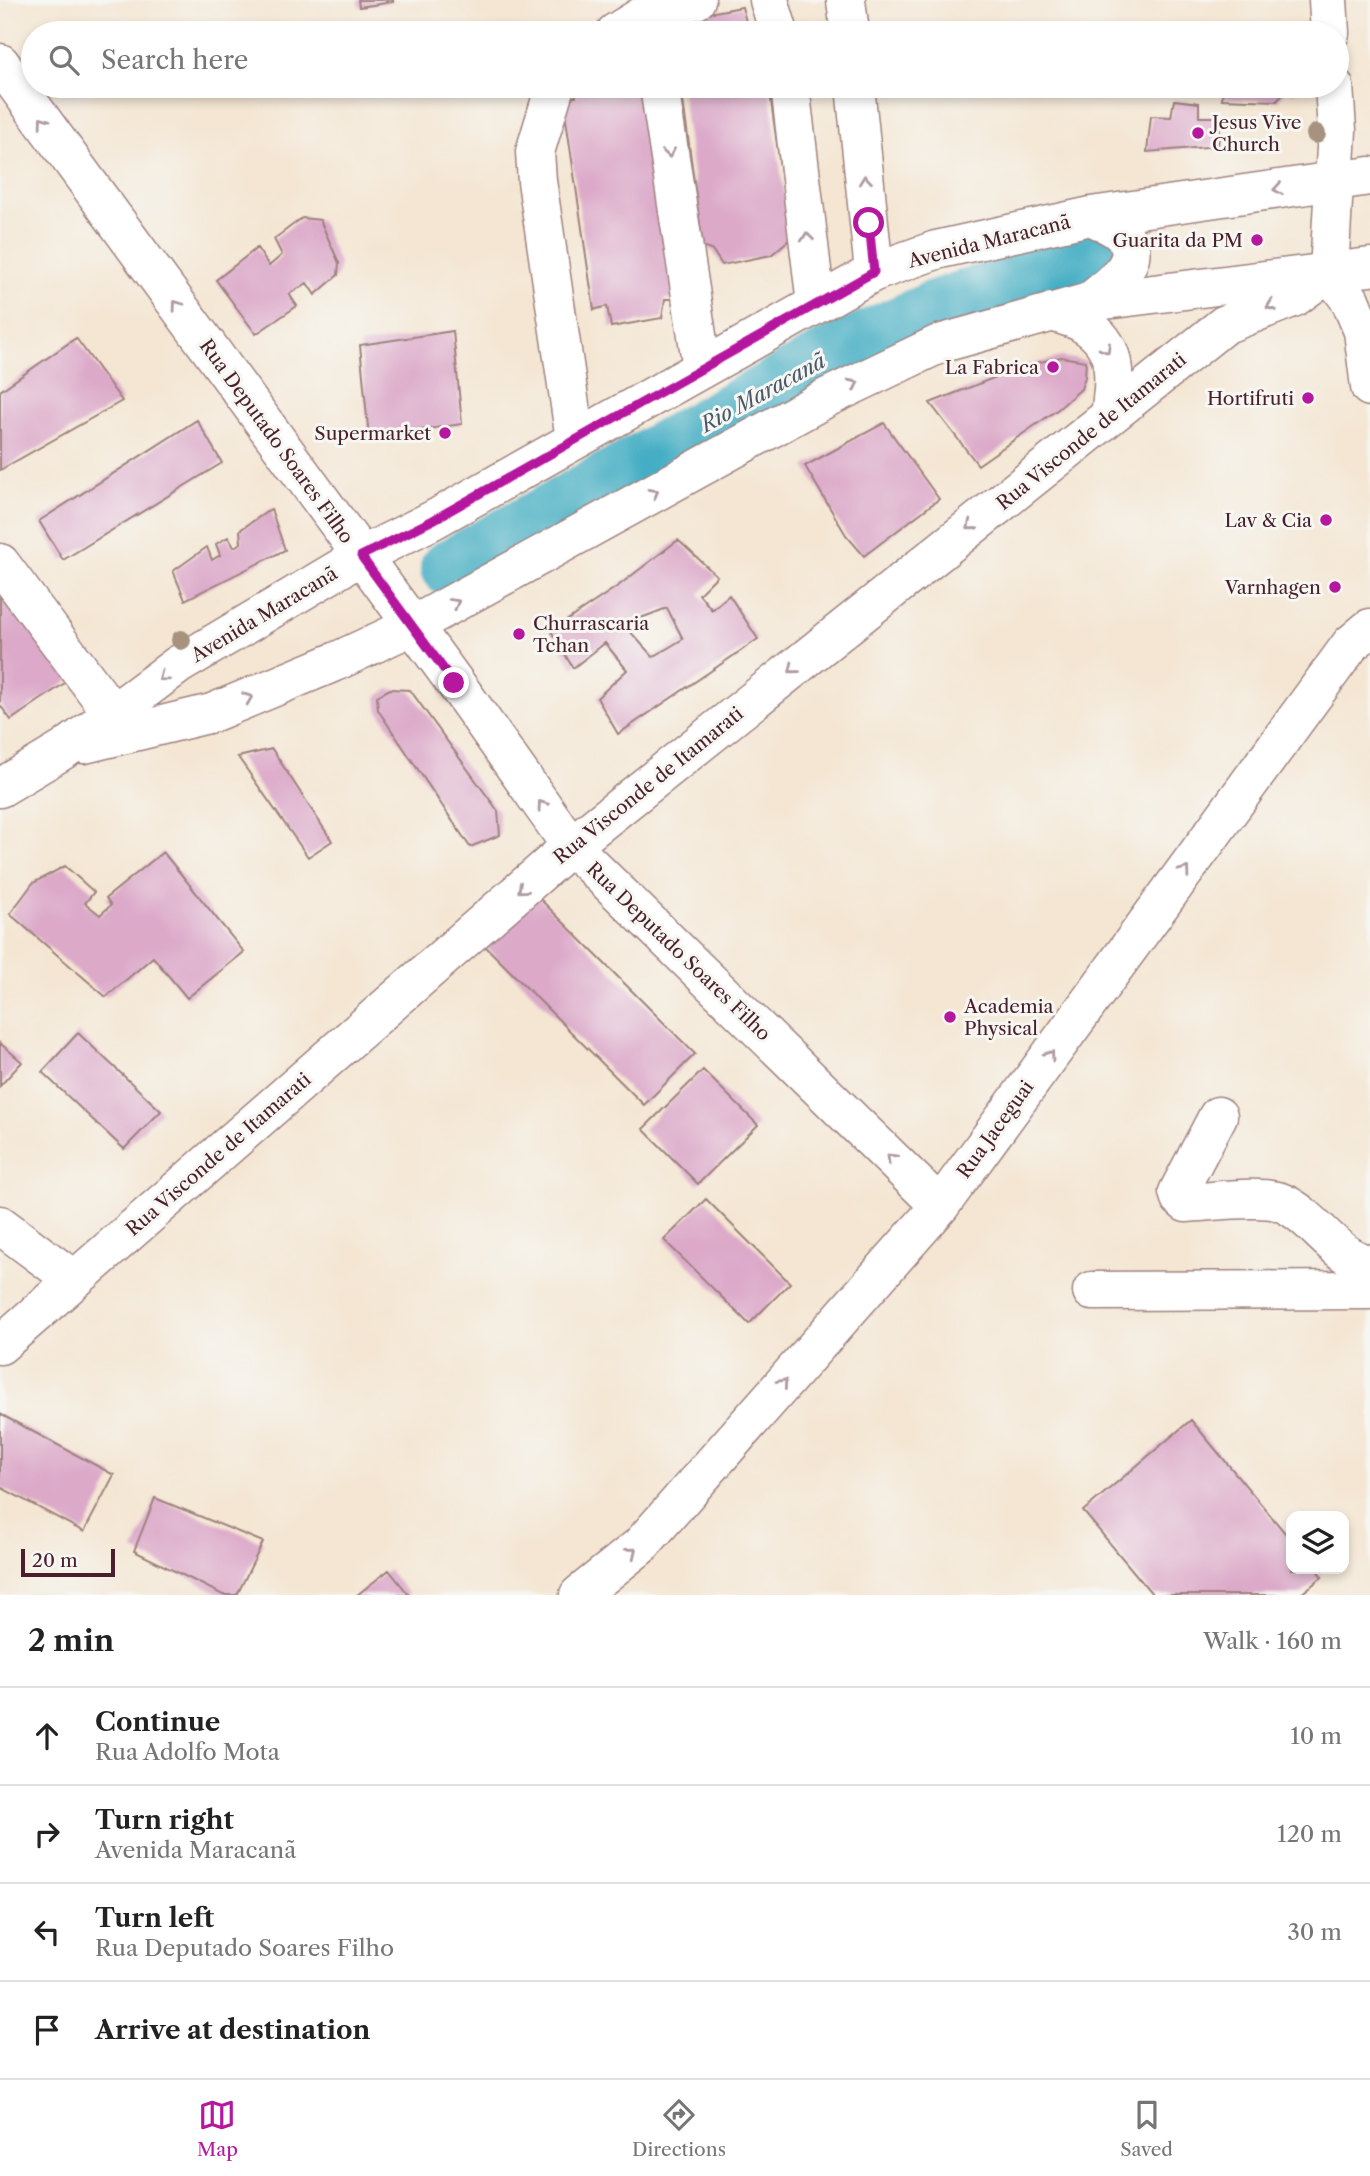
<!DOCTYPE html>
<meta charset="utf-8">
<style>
:root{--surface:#fff;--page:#f2f2f2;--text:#222;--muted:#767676;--line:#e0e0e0;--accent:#b5179e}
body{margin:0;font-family:"Libre Caslon Text",serif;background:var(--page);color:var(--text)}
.controls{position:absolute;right:21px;bottom:21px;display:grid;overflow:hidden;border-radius:14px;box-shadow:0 4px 10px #0003}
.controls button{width:63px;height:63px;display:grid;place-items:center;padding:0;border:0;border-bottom:2px solid var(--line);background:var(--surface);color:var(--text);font:35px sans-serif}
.scale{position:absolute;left:21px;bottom:18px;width:94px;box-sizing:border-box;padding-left:7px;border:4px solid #4a1f2b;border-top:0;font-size:19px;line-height:24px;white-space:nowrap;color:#4a1f2b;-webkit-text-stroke:5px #f6f6f2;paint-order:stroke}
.stop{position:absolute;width:21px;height:21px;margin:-16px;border:5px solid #b5179e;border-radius:50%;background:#fff}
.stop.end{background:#b5179e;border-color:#fff;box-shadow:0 2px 7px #0008}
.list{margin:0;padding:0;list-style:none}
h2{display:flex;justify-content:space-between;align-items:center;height:91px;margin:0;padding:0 28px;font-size:30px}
h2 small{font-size:23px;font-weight:400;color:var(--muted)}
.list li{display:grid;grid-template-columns:46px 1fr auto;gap:21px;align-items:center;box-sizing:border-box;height:98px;padding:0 28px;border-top:2px solid var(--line)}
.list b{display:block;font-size:26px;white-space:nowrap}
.list p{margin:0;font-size:23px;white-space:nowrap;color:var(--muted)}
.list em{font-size:23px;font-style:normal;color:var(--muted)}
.icon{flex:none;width:38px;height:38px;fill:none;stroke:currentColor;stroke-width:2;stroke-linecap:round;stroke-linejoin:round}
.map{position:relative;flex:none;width:1370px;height:1595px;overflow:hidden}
.search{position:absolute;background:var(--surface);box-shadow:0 4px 10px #0003;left:21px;right:21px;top:21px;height:77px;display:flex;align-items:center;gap:18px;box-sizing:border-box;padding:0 24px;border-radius:38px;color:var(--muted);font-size:26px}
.sheet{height:483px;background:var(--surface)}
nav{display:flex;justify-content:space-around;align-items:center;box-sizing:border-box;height:98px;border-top:2px solid var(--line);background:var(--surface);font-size:19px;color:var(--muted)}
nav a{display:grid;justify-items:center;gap:4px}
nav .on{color:var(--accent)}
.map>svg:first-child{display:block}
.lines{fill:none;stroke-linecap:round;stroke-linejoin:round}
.river{stroke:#45aec4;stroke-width:56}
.building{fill:#dca9c9;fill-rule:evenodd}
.minor-casing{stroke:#9f827f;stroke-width:41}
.major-casing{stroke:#9f827f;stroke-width:41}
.minor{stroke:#fff;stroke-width:38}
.major{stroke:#fff;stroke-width:38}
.tree{fill:#a6927f}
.oneway{stroke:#ae9aa0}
.route{stroke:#b5179e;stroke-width:9}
.poi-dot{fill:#b5179e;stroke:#f6f6f2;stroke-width:2.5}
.labels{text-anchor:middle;stroke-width:6;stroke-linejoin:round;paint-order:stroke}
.poi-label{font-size:19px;fill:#4a1f2b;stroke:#f6f6f2;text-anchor:end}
.street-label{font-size:19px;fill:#4a1f2b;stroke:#f6f6f2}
.water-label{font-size:21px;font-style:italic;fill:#485868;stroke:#f6f6f2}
</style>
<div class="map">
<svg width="1370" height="1595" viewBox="0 0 1370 1595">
<rect width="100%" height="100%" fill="#f6f6f2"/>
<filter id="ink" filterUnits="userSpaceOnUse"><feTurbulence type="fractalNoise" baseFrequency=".0143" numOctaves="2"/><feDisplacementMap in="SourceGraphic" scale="14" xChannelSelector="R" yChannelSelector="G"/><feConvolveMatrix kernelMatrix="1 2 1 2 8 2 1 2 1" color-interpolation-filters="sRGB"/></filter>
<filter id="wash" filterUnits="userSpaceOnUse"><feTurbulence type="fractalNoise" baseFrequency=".00686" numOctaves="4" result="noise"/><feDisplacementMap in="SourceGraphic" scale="28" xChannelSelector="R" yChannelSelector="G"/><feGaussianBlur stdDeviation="1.57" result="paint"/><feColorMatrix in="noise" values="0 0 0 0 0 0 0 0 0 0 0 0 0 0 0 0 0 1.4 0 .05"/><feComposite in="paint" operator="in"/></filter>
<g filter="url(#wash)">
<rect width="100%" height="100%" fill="#f4e6d3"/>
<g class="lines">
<path class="river" d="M448 568 838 351 937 307 1094 256"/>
</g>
<g id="blocks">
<path class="building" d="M358 0H393V2L359 7Z
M742 7 748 29 761 26 762 33H690L687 17Z
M574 86H634L636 93 648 89 677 299H665L662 318 611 327 607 306 594 310 563 99 576 97Z
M681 86H769L790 239 771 255 722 265 713 251 703 247Z
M1223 86H1296V92H1285L1277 101 1222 99Z
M1174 100 1199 103V117H1221L1218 146 1147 152 1151 116 1171 117Z
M302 218 320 220 339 263 338 275 315 295 307 283 289 294 297 306 256 334 216 280 257 248 269 266 282 255 274 239Z
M453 331 462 424 369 438 360 345Z
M76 338 122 401 0 470V391Z
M1061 357 1086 361 1085 377 1081 389 1057 410 978 465 930 403 1024 366Z
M197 420 222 463 63 560 39 521Z
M884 423 939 499 864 556 846 535 805 466Z
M271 509 285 550 185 600 173 571 207 547 212 560 220 555 216 544 228 537 234 547 241 543 240 530Z
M678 540 717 576 699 594 712 610 729 595 758 639 618 734 597 698 627 670 605 643 573 668 551 631 618 586ZM667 608 683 639 653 657 627 628 641 618Z
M0 569 75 676 11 720 0 705Z
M390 689 410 690 498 811 500 835 470 847 378 710 377 696Z
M272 749 332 841 308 857 238 757Z
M163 852 244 952 187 998 153 957 106 997 10 914 33 883 65 866 94 892 85 903 100 915 111 905 106 898Z
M533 892 695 1054 644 1105 481 942Z
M78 1033 161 1111 124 1149 42 1072Z
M0 1043 22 1062 0 1086Z
M703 1070 758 1125 698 1184 643 1129Z
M706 1199 790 1283 749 1324 664 1240Z
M0 1414 114 1475 84 1532 0 1487Z
M1191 1420 1291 1540V1569H1316L1322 1577 1300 1595H1153L1083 1511Z
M155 1498 263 1542 237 1595H223L134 1551Z
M389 1570 409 1595H357Z"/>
</g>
</g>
<g filter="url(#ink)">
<use href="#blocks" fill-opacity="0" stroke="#9f827f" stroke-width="2"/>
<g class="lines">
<defs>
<path id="minor" d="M769 0 779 33
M846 0 850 33
M1328 0 1330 33
M615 33 649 12 696 0
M0 63 464 695 571 846 940 1206
M555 86 535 152 537 181 575 439
M659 86 702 368
M790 86 816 304
M855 86 874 272
M1329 272 1337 130 1334 86
M1329 272 1350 300 1363 331 1370 387
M0 563 113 714
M1218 1116 1178 1192 1180 1198 1186 1203C1210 1202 1263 1194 1283 1203 1316 1218 1333 1256 1370 1265
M0 1225 74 1280
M1092 1291 1370 1290
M0 1345 571 846 1224 325 1295 297 1329 272
M579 1595 640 1546 940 1206 1351 644 1370 628"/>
<path id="major" d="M1089 302C1110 285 1153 257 1116 229 1108 224 1099 220 1091 216
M1052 312C1061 315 1074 318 1082 323 1120 345 1115 378 1110 415
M84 744 212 713 337 661 412 626 828 397 939 344 1089 302 1370 267
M0 788 65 749 178 665 361 556 433 520 874 272 936 250 1091 216 1370 176"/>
</defs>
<use href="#minor" class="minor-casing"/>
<use href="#major" class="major-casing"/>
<use href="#minor" class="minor"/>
<use href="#major" class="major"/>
</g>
<g class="tree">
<circle cx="1316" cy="134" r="10"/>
<circle cx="181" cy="640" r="10"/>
</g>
<defs><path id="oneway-chevron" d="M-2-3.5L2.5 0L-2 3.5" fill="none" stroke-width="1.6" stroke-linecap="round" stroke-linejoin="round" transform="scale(1.75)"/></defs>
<g class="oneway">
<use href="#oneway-chevron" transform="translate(43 121) rotate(-126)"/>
<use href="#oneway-chevron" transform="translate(669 153) rotate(82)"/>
<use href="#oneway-chevron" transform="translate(865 180) rotate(-96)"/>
<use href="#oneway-chevron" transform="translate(1278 189) rotate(171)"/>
<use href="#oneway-chevron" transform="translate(807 237) rotate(-96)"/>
<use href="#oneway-chevron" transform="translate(177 305) rotate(-126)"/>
<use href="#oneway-chevron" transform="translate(1271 306) rotate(159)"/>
<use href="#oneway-chevron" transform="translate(1106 349) rotate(60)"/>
<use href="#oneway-chevron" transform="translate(854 384) rotate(-26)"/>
<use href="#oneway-chevron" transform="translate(654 493) rotate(-29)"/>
<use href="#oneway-chevron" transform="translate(971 526) rotate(141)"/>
<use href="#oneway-chevron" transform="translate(455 603) rotate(-29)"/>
<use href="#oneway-chevron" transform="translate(793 669) rotate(141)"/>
<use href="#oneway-chevron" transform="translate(163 677) rotate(143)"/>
<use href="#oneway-chevron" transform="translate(248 698) rotate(-22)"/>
<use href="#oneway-chevron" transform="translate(542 805) rotate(-125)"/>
<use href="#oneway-chevron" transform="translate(1185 871) rotate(-54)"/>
<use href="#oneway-chevron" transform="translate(522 889) rotate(139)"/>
<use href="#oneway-chevron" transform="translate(1050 1055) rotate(-54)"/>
<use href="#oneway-chevron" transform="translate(891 1158) rotate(-136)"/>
<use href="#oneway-chevron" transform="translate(783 1383) rotate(-49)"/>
<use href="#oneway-chevron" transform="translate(632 1552) rotate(-39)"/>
</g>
</g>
<g class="lines" filter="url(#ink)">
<path class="route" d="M454 683 361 556 433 520 874 272 869 223"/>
</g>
<g class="poi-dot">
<circle cx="1198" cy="133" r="7"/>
<circle cx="1257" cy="240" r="7"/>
<circle cx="1053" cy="367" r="7"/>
<circle cx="1308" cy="398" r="7"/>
<circle cx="445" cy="433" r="7"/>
<circle cx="1326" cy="520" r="7"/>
<circle cx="1335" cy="587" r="7"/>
<circle cx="519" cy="634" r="7"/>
<circle cx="950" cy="1017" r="7"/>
</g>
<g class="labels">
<g class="poi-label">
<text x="1212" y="129" text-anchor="start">Jesus Vive<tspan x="1212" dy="22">Church</tspan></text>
<text x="1243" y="247">Guarita da PM</text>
<text x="1039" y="374">La Fabrica</text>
<text x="1294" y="405">Hortifruti</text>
<text x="431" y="440">Supermarket</text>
<text x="1312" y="527">Lav &amp; Cia</text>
<text x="1321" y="594">Varnhagen</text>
<text x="533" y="630" text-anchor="start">Churrascaria<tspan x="533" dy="22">Tchan</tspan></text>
<text x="964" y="1013" text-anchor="start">Academia<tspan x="964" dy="22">Physical</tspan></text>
</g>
<g class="street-label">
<text transform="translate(989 241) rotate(-14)" y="7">Avenida Maracanã</text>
<text transform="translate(1091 431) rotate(-39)" y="7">Rua Visconde de Itamarati</text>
<text transform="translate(277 441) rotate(54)" y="7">Rua Deputado Soares Filho</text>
<text transform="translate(264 614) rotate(-31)" y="7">Avenida Maracanã</text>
<text transform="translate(648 785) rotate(-39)" y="7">Rua Visconde de Itamarati</text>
<text transform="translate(679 951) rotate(44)" y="7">Rua Deputado Soares Filho</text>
<text transform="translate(995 1129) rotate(-54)" y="7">Rua Jaceguai</text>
<text transform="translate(218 1154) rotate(-41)" y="7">Rua Visconde de Itamarati</text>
</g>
<g class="water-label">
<text transform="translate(763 393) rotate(-29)" y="7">Rio Maracanã</text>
</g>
</g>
</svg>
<div class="controls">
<button><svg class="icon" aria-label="layers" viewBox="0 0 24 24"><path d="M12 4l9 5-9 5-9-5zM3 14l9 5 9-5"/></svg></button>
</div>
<div class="scale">20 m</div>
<div class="stop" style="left:869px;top:223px"></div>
<div class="stop end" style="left:454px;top:683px"></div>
<div class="search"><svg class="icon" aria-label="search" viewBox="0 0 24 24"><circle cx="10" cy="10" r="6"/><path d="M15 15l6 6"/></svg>Search here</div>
</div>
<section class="sheet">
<h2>2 min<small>Walk · 160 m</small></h2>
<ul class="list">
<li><svg class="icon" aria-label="ahead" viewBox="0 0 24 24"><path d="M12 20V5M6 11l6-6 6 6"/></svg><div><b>Continue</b><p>Rua Adolfo Mota</p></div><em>10 m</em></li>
<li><svg class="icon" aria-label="right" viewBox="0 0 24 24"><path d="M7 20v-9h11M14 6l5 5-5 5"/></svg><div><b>Turn right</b><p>Avenida Maracanã</p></div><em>120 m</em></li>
<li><svg class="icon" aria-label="left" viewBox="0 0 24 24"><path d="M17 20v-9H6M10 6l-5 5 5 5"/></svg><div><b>Turn left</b><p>Rua Deputado Soares Filho</p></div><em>30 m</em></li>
<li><svg class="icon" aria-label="arrive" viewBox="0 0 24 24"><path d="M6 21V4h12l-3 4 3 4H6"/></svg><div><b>Arrive at destination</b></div></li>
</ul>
</section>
<nav>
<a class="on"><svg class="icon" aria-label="map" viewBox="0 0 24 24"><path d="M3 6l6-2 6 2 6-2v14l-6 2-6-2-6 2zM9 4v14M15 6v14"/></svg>Map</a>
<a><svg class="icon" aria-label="directions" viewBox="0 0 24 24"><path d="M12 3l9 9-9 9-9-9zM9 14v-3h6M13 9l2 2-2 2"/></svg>Directions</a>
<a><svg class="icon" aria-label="saved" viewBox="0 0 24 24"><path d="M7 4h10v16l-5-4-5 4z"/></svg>Saved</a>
</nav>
